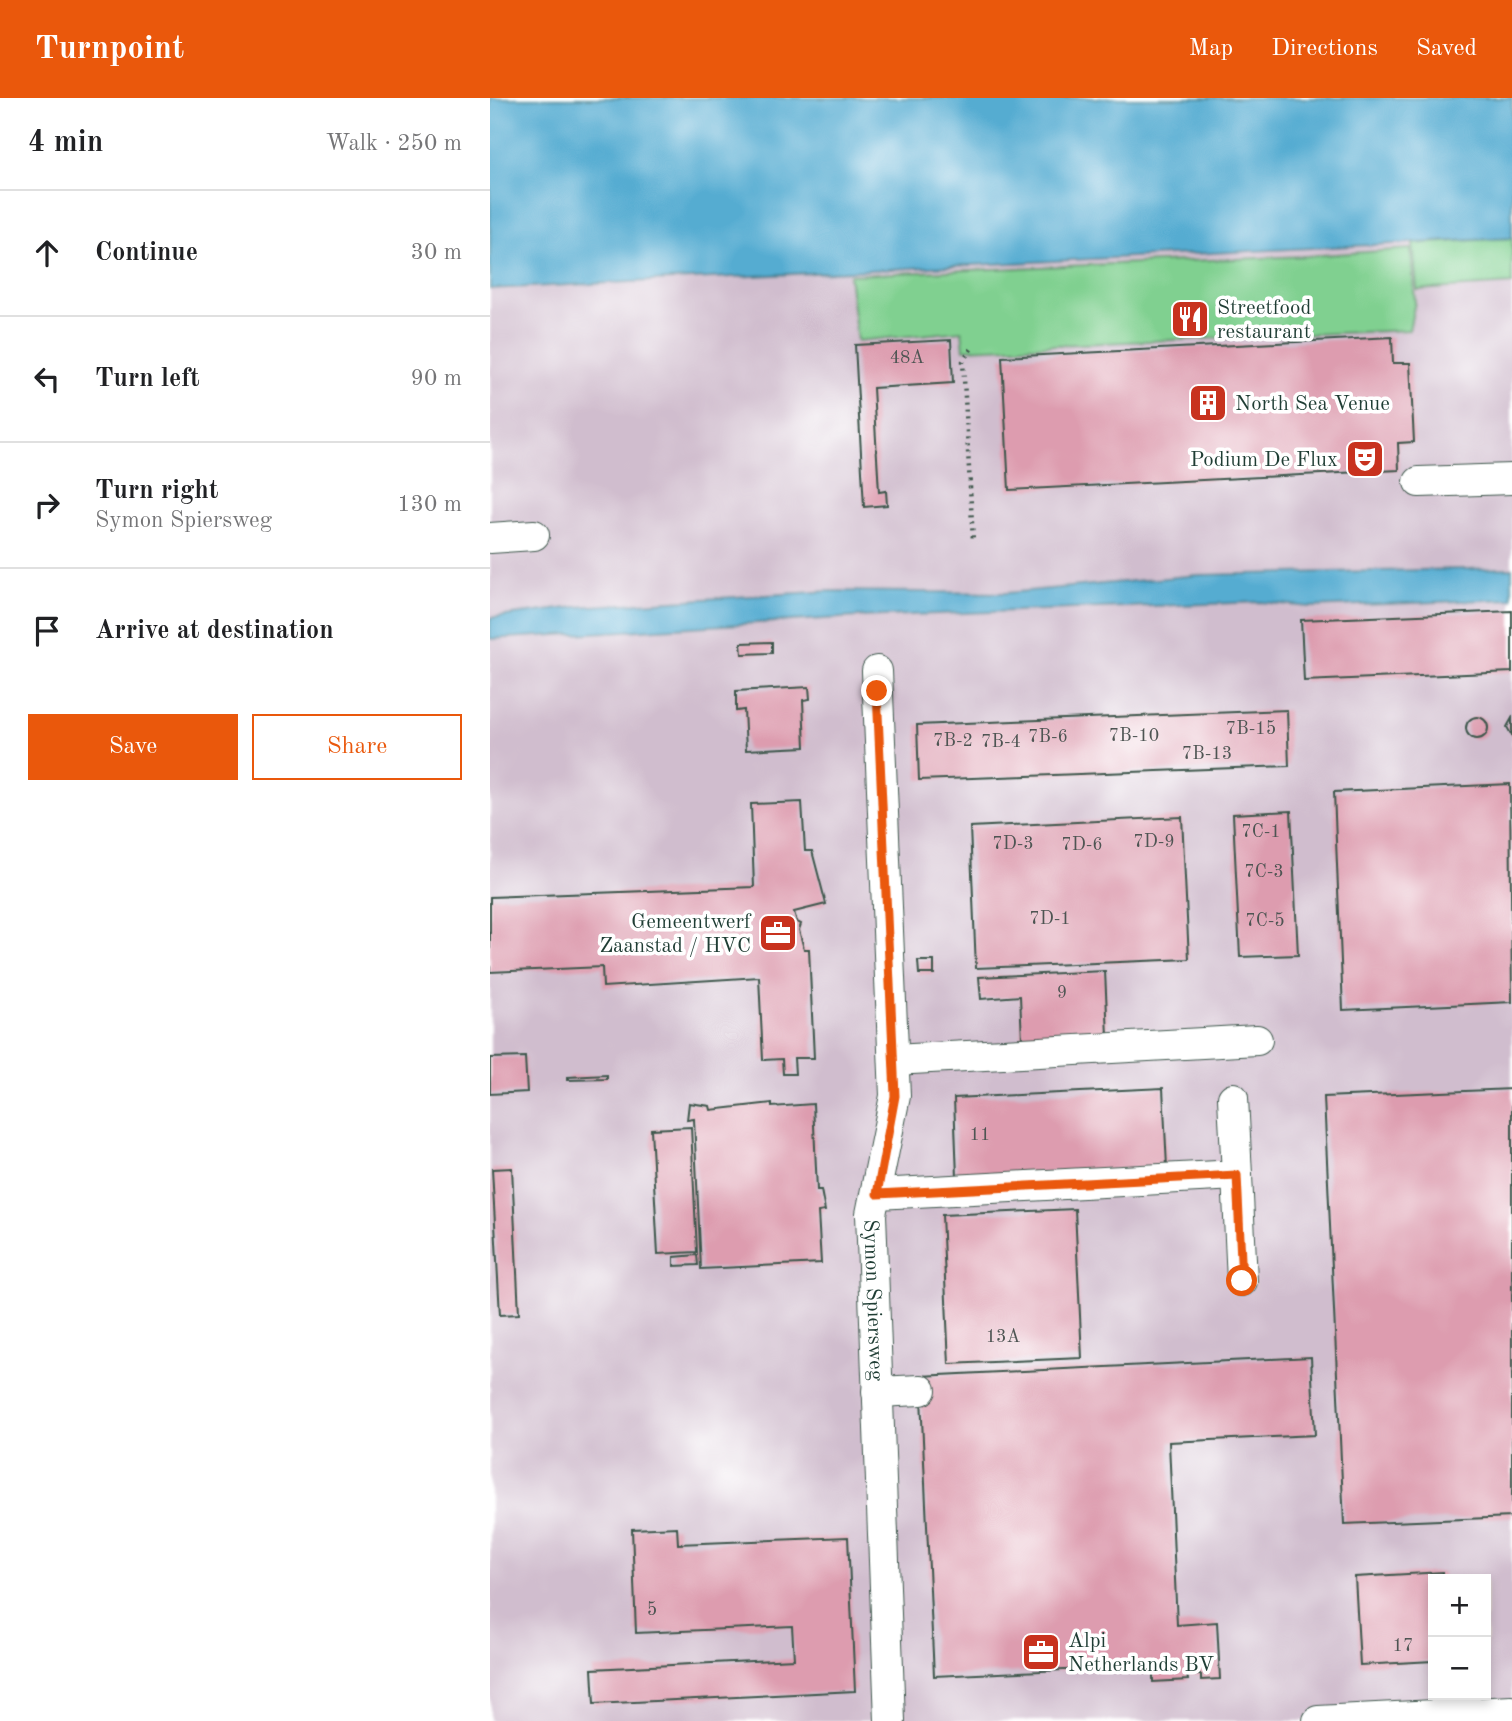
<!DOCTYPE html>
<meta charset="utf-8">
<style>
:root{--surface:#fff;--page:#f2f2f2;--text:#202124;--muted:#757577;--line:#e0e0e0;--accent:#ea580c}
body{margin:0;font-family:"Old Standard TT",serif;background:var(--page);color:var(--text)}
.controls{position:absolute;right:21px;bottom:21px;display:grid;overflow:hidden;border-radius:0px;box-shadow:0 4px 10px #0003}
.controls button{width:63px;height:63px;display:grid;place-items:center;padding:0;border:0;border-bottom:2px solid var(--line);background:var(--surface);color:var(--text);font:35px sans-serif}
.stop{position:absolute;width:21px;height:21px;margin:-16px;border:5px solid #ea580c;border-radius:50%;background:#fff}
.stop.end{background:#ea580c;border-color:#fff;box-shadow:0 2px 7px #0008}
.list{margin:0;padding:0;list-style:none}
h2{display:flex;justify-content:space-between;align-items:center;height:91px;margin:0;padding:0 28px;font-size:30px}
h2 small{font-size:23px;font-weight:400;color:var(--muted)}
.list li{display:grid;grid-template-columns:46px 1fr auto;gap:21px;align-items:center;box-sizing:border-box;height:126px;padding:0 28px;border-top:2px solid var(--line)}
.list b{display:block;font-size:26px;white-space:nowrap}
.list p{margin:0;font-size:23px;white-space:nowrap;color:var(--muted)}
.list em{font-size:23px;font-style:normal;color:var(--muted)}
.actions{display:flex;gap:14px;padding:21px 28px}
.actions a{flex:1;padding:16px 0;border:2px solid var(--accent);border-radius:0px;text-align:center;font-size:24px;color:var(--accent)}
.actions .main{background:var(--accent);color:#fff}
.icon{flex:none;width:38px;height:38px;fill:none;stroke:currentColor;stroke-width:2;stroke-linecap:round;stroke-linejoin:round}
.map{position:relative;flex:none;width:1022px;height:1623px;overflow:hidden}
header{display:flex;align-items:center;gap:42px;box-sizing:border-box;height:98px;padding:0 35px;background:var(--accent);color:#fff}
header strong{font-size:33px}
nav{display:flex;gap:38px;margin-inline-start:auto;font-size:24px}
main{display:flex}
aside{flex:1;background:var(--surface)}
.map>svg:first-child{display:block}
.industrial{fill:#d0bdce;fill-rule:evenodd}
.green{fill:#80d090;stroke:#508662;stroke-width:2}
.water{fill:#54acd1;stroke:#3a7482;stroke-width:2}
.building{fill:#dd9caf}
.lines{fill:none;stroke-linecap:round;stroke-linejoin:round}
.minor-casing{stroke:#3e574c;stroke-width:32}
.path{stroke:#3e574c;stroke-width:4.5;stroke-dasharray:2 5;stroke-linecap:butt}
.minor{stroke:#fff;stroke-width:30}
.route{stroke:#ea580c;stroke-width:9}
.labels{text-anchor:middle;stroke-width:7;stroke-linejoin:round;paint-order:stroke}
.number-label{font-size:18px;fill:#4e5553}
.poi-label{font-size:21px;fill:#1f3d34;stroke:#fff;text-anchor:start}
.street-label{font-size:21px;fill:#1f3d34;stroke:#fff}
</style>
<header>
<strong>Turnpoint</strong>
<nav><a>Map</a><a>Directions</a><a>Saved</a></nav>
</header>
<main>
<aside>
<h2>4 min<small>Walk · 250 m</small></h2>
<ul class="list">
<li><svg class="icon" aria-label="ahead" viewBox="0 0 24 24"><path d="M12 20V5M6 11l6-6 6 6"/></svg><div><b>Continue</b></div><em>30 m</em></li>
<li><svg class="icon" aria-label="left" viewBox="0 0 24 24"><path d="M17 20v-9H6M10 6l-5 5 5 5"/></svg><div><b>Turn left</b></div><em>90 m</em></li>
<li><svg class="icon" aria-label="right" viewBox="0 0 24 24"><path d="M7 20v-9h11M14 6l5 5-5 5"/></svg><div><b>Turn right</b><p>Symon Spiersweg</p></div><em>130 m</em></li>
<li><svg class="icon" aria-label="arrive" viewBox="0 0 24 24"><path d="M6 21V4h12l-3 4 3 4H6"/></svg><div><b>Arrive at destination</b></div></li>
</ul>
<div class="actions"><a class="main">Save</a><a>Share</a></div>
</aside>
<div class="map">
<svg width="1022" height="1623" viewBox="0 0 1022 1623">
<rect width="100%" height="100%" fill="#fff"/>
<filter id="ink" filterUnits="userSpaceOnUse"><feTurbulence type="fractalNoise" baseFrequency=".0143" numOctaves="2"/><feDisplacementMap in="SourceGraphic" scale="14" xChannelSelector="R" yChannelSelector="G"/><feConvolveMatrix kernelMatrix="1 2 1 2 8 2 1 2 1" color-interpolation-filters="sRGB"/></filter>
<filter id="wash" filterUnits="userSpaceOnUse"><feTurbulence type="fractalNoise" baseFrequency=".00686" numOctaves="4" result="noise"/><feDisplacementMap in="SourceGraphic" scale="28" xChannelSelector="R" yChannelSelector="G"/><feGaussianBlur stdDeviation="1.57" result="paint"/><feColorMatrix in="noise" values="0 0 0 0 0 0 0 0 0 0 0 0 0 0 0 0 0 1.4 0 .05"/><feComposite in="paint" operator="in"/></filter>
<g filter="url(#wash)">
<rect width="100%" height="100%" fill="#f1ecd6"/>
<path class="industrial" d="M1022 91V1623H0V139ZM943 1481H996V1597H943Z"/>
<path class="green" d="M1022 140V186L927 192 923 146Z
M921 151 925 204 919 232 474 251 472 233 367 243 359 177 817 158Z"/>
<path class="water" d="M0 0H1022V140L0 191Z
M1022 470V501L820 509 771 504 368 519 0 541V520L86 509 341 493 517 495 708 477Z"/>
<g id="blocks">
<path class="building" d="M902 239 903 265H920L924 344 908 345 909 372 519 392 512 259Z
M461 242 463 285 383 290 389 394 396 393 397 407 374 409 365 247Z
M1022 513V574L814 583 811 522Z
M282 544V555L252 556 251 545Z
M319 589 320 601 313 602 315 649 256 652 254 612 246 613V593Z
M797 612 799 668 429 682 427 627Z
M976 630a11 11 0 1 1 22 0a11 11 0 1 1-22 0Z
M1022 620V638L1017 629Z
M1020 686 1022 904 853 912 844 694Z
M312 704 315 753H322L336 806 304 814 307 824 311 826 309 832 314 851H319L324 960H304L305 976H293L292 961 273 962 269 879 113 889 112 869 0 874V799L264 789 261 706Z
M801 713 808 857 750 859 743 716Z
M692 719 699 861 486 870 480 729Z
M428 863H444V876H429Z
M615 873 618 938 532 942 530 898 491 901 489 879Z
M35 959 37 994 0 996V960Z
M117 977V981L78 982V979Z
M673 990 677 1069 467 1079 464 1000Z
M1022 991V1419L854 1426 834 999Z
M199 1005 220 1008 221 1012 282 1005V1009L323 1006 327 1092H331L335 1113 328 1114 331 1165 211 1171 204 1021 197 1022Z
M201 1029 207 1154 168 1156 161 1031Z
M22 1070 29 1216 10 1217 2 1071Z
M585 1111 592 1260 459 1266 452 1117Z
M207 1157 208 1167 184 1168V1159Z
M821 1259 825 1337 679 1344 687 1527 727 1524 730 1581 711 1582V1577H697L698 1582 663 1584V1568L444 1578 430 1278Z
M187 1429 188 1446 358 1439 365 1593 104 1606 102 1571 304 1561 302 1528 146 1535 142 1431Z
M953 1474V1481H943V1563L870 1567 865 1479Z"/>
</g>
</g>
<g filter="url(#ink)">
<use href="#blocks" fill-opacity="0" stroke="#3e574c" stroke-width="2"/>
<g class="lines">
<defs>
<g id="minor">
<path d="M929 384 1022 381"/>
<path d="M0 440 44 437"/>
<path id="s1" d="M387 573 405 998 381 1116 400 1623"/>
<path d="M404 962 767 942"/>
<path d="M747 1077 752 1183"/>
<path d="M387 1096 747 1077 743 1000"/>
<path d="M387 1294 431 1292"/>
<path d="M828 1623 1022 1613"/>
</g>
</defs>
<use href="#minor" class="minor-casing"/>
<path class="path" d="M481 251 473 263 483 443"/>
<use href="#minor" class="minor"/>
</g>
</g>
<g class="lines" filter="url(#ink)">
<path class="route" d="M387 593 405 998 387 1096 747 1077 752 1183"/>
</g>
<defs>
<symbol id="restaurant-square" viewBox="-11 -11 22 22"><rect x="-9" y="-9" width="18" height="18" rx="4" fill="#c8321e" stroke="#fff"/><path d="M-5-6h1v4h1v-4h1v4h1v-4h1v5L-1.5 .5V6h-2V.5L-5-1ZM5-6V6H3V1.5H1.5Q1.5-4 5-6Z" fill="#fff"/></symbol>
<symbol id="building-square" viewBox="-11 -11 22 22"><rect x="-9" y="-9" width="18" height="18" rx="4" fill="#c8321e" stroke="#fff"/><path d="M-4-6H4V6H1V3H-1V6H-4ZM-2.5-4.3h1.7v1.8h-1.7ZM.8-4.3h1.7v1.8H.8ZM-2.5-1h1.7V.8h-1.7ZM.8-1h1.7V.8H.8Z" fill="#fff"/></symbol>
<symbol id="theatre-square" viewBox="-11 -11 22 22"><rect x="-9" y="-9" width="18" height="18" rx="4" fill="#c8321e" stroke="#fff"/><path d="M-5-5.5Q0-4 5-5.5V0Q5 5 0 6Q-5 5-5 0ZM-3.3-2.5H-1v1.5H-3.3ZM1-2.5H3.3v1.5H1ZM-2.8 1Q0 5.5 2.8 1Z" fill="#fff"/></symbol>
<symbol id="office-square" viewBox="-11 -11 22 22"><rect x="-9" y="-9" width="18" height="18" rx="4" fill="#c8321e" stroke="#fff"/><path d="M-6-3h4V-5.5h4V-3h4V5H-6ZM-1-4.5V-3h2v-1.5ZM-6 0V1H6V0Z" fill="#fff"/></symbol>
</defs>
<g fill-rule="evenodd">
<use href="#restaurant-square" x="678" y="199" width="44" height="44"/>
<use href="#building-square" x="696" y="283" width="44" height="44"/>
<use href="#theatre-square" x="853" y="339" width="44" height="44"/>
<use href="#office-square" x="266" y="813" width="44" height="44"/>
<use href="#office-square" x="529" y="1532" width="44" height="44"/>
</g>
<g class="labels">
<g class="number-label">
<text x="417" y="265">48A</text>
<text x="761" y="636">7B-15</text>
<text x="644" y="643">7B-10</text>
<text x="558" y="644">7B-6</text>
<text x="463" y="648">7B-2</text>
<text x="511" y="649">7B-4</text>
<text x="717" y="661">7B-13</text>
<text x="771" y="739">7C-1</text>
<text x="664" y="749">7D-9</text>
<text x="523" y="751">7D-3</text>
<text x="592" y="752">7D-6</text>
<text x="774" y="779">7C-3</text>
<text x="560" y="826">7D-1</text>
<text x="775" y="828">7C-5</text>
<text x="572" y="900">9</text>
<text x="490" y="1042">11</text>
<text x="513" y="1244">13A</text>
<text x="162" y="1517">5</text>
<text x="913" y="1553">17</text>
</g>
<g class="poi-label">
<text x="727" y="216">Streetfood<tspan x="727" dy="24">restaurant</tspan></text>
<text x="745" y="312">North Sea Venue</text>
<text x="848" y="368" text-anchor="end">Podium De Flux</text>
<text x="261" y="830" text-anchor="end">Gemeentwerf<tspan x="261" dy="24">Zaanstad / HVC</tspan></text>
<text x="578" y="1549">Alpi<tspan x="578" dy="24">Netherlands BV</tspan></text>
</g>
<g class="street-label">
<text dy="7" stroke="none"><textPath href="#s1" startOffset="632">Symon Spiersweg</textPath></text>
</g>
</g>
</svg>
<div class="controls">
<button>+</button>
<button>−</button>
</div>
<div class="stop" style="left:752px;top:1183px"></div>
<div class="stop end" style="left:387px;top:593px"></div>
</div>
</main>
